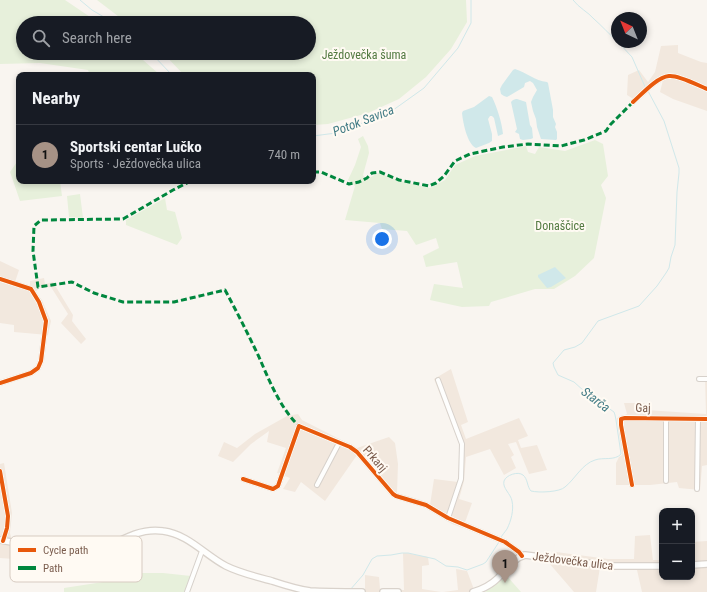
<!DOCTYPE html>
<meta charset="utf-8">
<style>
:root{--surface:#171b24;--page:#20242c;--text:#f1f3f6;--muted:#9ea1a6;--line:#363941;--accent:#a69286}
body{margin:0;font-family:"Roboto Condensed",sans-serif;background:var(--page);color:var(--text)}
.controls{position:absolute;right:12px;bottom:12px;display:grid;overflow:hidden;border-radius:8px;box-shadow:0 2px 6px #0003}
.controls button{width:36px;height:36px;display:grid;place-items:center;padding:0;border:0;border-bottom:1px solid var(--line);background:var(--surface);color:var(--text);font:20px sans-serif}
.compass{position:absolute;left:611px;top:12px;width:36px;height:36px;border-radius:50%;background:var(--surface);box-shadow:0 2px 6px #0003;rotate:317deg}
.you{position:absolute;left:382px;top:239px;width:14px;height:14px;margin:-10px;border:3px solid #fff;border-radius:50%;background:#1a73e8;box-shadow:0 0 0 6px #1a73e833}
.badge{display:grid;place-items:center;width:26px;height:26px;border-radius:50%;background:var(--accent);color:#111;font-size:13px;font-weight:700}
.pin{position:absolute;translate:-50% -33px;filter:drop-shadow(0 1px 2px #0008)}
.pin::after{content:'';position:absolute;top:21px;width:14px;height:12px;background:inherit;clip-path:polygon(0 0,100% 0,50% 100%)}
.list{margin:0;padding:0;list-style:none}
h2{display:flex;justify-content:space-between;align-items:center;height:52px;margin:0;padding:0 16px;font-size:17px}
h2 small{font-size:13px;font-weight:400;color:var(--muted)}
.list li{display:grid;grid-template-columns:26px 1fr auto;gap:12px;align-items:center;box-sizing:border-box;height:60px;padding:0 16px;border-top:1px solid var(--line)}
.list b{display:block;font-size:15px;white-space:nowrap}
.list p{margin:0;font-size:13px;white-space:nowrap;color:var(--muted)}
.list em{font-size:13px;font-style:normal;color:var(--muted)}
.icon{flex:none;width:22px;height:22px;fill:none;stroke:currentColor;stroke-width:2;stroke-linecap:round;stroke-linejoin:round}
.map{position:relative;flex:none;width:707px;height:592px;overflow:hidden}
.search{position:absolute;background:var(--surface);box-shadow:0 2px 6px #0003;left:16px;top:16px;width:300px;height:44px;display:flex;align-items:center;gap:10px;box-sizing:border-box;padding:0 14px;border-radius:22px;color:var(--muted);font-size:15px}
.panel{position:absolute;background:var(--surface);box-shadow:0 2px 6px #0003;left:16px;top:72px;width:300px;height:112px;border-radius:8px}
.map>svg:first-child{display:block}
.residential{fill:#f2e8de}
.green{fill:#e7f0db}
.water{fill:#d0e8ea}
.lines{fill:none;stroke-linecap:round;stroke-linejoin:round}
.stream{stroke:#d0e8ea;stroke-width:1}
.minor-casing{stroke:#d7d1cb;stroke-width:6}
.secondary-casing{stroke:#d9d2cb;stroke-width:8}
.minor{stroke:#fefefd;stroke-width:4}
.secondary{stroke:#fefefd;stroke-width:5.5}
.quiet{stroke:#00873e;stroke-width:3;stroke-dasharray:6 3;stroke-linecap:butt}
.cycleway-casing{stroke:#fffaf3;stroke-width:6}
.cycleway{stroke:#e8590c;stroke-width:4}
.labels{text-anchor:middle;stroke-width:4;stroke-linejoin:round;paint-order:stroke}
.park-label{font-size:12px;fill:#537a41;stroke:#fffaf3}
.street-label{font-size:12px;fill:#7a5c4d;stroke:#fffaf3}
.water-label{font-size:13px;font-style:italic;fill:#437c86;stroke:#fffaf3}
.key{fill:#fffaf3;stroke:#d7cbc1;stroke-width:1}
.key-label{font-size:11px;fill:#7a5c4d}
</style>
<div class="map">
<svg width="707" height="592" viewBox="0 0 707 592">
<rect width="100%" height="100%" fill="#f9f5f0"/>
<path class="residential" d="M678 45V53L701 62 707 63V111L673 99 660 92 663 80 635 100 627 95 628 75 639 70 648 82 655 72 661 46Z
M0 261 19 270 15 282 30 287V281L44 278 45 284 53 282 73 315 72 321 86 339 81 344 61 323 68 314 51 287 40 288 35 292 42 300 51 321 48 335 14 332V325L0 323Z
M451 369 468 422 461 425 466 439 519 418 528 436 518 440 521 448 537 445 547 470 529 474 516 442 508 444 514 455 511 457 516 468 504 475 490 449 466 457 464 481 459 499 472 503 463 528 452 524 426 508 393 497 357 455 325 501 301 482 295 492 283 489 290 478 277 473 286 448 267 442 269 431 251 444 233 462 218 456 224 442 237 448 255 434 287 416 298 414 302 420 357 448 389 437 395 443 398 464 397 493 421 500 430 505 434 479 458 482 459 471 460 446 434 379Z
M705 377H707V465L702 466 700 490 679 488 677 482 650 485H616V463L619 457 622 455 617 418 627 414 624 403H645L646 410 706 414Z
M4 463 12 513 10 533 13 544 14 559 0 558V464Z
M650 535 653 560H662V577H692V542L707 541V592H642L637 570 616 569 600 567 596 592H574L549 563 556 552 608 559H634L635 536Z
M403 553H407L416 555 428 557 429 565 422 566V589L441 592H349L351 589H365V575L379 577 380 589 404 590Z
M456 569 467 571 475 592H443L458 590Z"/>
<path class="green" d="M0 0H65L99 23H23V53H135L159 74 90 75 88 70 40 63 0 64Z
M97 0H466L467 22 451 49 426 77 399 99 368 113 328 124 313 125V75H184L163 53H309V23H127Z
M363 136 368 146 369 153 363 175 366 180 378 173 400 181 430 188 445 180 455 165 475 156 526 146 528 152 535 154 539 147 565 151 595 140 603 144 608 176 601 185 606 198 594 258 575 276 554 289H535L491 302 489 306 462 307 430 300 434 284 463 288 457 262 426 267 423 256 439 248 436 238 416 245 407 231 382 229 380 223 345 220 355 186 348 180 355 165 361 147 358 139Z
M19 159V181H60L62 196 20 201 10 172Z
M80 194 83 218 69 217 67 196Z
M165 198 167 210 175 212 182 238 177 245 126 225V220Z
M133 538V573H163L191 576 185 592H64V588L103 582 98 554Z
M507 576 521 592H485Z"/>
<path class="water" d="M515 69C526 72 535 81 547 82L548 83 553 110V117L556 124 555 127 557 132V139L556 140 541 139 537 127 536 119 533 111 531 102 533 97 537 90 533 83 530 81 525 83 524 87 507 97 504 96 501 94 500 89 502 85 513 70Z
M489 96 492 97C497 107 502 123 503 134L498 136 494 118 492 116H490L488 119 492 134V141L489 143 476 148C467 144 463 122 462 113L463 111 474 107Z
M516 99H517L526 102 530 125 532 128 533 138 531 139 523 140 520 139 519 134 515 132 517 129 511 102 513 100Z
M555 267 566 278 551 287 547 288 538 277V275Z"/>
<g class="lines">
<path class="stream" d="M80 0 92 10 114 23
M573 0C579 8 588 12 594 19 602 26 609 34 617 41
M618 42 632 57 646 89
M151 53 172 75
M313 136 336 133 389 113 424 88 458 48 471 23V0
M500 539C502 535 505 532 507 529 511 521 514 510 512 501 511 494 502 488 504 481 506 475 518 471 523 475 528 479 527 487 531 491 539 493 560 492 565 487 575 479 582 464 595 460 603 457 615 461 621 454L616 420 615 415 614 412 584 391 574 382 558 375 554 367 553 363 564 350 575 347 582 343 598 321 639 306 657 286 666 273 669 268 671 257 675 245 677 192 679 173V168L664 121 648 91
M350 590 363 575 372 559 377 556 391 555 402 553H408L435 559 446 566 458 567 467 570 483 564 486 562 499 542"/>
<defs>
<path id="minor" d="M633 102C642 94 657 77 669 76 679 75 697 85 707 89
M0 279 31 289 39 302 46 321 41 361 38 368 31 373 0 383
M699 379H707
M438 380 462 444 461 479 448 518
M0 471 8 516 7 528 3 541
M243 479 273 489 278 486 280 480 299 426 350 447 357 452 393 494 396 496 426 505 448 518 505 542 519 552 522 556
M666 481V419
M317 485 339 443
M632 485 621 425V419L625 418 707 419
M697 489 698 419
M187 592 202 551"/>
<path id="secondary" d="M0 540C28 544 61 558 89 554 96 553 103 549 109 546 126 537 143 528 163 531 188 534 205 555 226 566 240 573 257 577 272 581 284 585 297 589 310 591 327 592 344 592 362 592
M692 565 707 564
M383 592H398
M473 592C483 589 491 585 498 578 506 570 513 558 525 555L549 558 610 566H662"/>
</defs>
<use href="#minor" class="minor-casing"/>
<use href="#secondary" class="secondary-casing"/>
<use href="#minor" class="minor"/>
<use href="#secondary" class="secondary"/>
<path class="quiet" d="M313 172H321L349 184 359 182 367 178 372 173 380 172 399 180 429 186 436 183 444 176 455 161 470 154 503 147 528 144 561 146 584 140 606 131 610 125 633 102
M191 181 173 190 123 219 41 220 34 226 33 251 38 287 72 282 94 293 123 302H174L225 290C237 312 248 334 259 357 269 380 280 408 299 426"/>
<defs>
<path id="cycleway" d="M633 102C642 94 657 77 669 76 679 75 697 85 707 89
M0 279 31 289 39 302 46 321 41 361 38 368 31 373 0 383
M0 471 8 516 7 528 3 541
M243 479 273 489 278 486 280 480 299 426 350 447 357 452 393 494 396 496 426 505 448 518 505 542 519 552 522 556
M632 485 621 425V419L625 418 707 419"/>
</defs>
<use href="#cycleway" class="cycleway-casing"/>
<use href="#cycleway" class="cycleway"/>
</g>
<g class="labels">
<g class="park-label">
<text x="364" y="59">Ježdovečka šuma</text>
<text x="560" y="230">Donaščice</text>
</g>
<g class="street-label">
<text transform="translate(643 408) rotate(1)" y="4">Gaj</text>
<text transform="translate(375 459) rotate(49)" y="4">Prkanj</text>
<text transform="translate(573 561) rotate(7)" y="4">Ježdovečka ulica</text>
</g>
<g class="water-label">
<text transform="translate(363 120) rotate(-21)" y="5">Potok Savica</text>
<text transform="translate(596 399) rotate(37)" y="5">Starča</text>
</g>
</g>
<rect x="10" y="536" width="132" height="46" rx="6" class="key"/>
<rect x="18" y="548" width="18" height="4" fill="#e8590c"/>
<rect x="18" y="566" width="18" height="4" fill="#00873e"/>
<g class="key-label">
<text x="43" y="554">Cycle path</text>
<text x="43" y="572">Path</text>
</g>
</svg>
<div class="controls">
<button>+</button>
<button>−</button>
</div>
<svg class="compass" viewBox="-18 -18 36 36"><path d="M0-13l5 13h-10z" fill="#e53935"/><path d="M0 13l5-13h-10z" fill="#9ea1a6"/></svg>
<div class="you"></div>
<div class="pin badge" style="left:505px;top:583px">1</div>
<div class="search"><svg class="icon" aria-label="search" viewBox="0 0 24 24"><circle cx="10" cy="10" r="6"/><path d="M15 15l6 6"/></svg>Search here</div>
<section class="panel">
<h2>Nearby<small></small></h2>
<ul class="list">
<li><span class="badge">1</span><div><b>Sportski centar Lučko</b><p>Sports · Ježdovečka ulica</p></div><em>740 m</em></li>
</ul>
</section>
</div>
